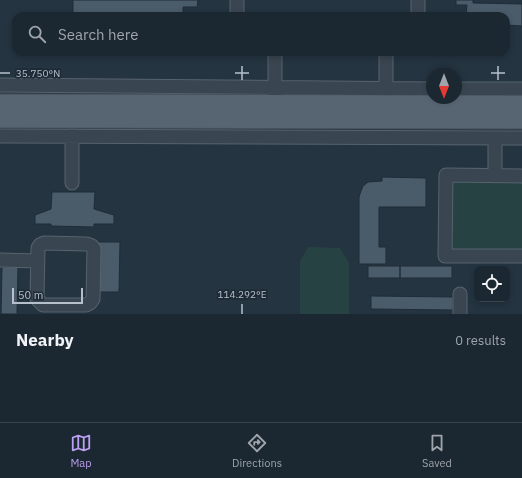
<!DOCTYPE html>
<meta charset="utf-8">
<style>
:root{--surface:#1b2731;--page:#242f39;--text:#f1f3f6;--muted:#a0a5ab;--line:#39444d;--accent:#bca0f2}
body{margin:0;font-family:"IBM Plex Sans",sans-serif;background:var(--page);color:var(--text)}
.controls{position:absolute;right:12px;bottom:12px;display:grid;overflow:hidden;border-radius:8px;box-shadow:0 2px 6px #0003}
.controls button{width:36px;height:36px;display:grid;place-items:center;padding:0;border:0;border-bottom:1px solid var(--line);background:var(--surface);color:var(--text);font:20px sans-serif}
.compass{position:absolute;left:426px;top:68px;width:36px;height:36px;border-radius:50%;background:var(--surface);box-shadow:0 2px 6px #0003;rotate:180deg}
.scale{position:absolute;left:12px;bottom:10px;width:71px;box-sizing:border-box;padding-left:4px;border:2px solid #b5c0cb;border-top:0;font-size:11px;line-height:14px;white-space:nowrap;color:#b5c0cb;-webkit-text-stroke:3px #1e2a36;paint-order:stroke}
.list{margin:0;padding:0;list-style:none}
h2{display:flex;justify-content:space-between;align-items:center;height:52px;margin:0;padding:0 16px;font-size:17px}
h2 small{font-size:13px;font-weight:400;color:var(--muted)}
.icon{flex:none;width:22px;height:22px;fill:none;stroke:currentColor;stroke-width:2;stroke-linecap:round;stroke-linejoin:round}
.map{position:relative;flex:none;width:522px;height:314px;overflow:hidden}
.search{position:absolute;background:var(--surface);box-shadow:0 2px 6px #0003;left:12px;right:12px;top:12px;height:44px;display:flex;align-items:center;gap:10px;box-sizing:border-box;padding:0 14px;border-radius:12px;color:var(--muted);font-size:15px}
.sheet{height:108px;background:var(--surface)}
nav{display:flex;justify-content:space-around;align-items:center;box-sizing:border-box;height:56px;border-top:1px solid var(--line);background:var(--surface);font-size:11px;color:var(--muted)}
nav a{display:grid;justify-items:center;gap:2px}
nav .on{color:var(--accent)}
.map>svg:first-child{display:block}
.green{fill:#274242}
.building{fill:#4a5b6a;stroke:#202c38}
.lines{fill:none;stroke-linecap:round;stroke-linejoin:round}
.minor-casing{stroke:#57636e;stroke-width:15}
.major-casing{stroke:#45515d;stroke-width:19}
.minor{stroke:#394551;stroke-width:13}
.major{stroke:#576471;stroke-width:17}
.ticks{fill:none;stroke:#b5c0cb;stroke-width:1.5}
.ticks-label{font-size:10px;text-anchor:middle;fill:#b5c0cb;stroke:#1e2a36;stroke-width:3.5;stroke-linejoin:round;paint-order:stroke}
</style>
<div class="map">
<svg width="522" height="314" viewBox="0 0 522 314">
<rect width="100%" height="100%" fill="#243441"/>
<path class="green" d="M451 182 522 183V252L451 251Z
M308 247 340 248 349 263V314H300V261Z"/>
<path class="building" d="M73 0H198L197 7H183V16H73Z
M456 0H473V3L522 4V26L506 25V16H466L467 5H456Z
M382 177 426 178V207H379V247H386V264H359V197L361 191 363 186 368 182 382 181Z
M52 192H95L94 209 114 215V224H94V227L51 226V224H35V215L51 209Z
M97 242H120L119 292H96Z
M368 266H400V278H368Z
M400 266H452V278H400Z
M2 267H18L17 314H1Z
M371 296 453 297V310L371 309Z"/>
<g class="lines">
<defs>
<path id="minor" d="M237 0V16
M418 16V0
M0 85 432 89
M456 89H522
M275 96V52
M386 96V52
M0 136 522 138
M495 138V176
M522 176 446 175 445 256H522
M72 183V136
M44 243 87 244 92 246 94 249 93 299 90 303 86 305H43L37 299 38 248 40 245Z
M0 260 38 261
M460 314V294"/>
<path id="major" d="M0 103 522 104
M0 119 522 120"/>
</defs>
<use href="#minor" class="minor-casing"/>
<use href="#major" class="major-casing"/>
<use href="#minor" class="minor"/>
<use href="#major" class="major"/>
</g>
<path class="ticks" d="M242 66V80M498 66V80M0 73H10M235 73H249M491 73H505M242 304V314"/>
<g class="ticks-label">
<text x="38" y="77">35.750°N</text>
<text x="242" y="298">114.292°E</text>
</g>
</svg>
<div class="controls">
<button><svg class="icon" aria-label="locate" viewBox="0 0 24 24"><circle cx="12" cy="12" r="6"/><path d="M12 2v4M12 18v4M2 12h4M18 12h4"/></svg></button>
</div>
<svg class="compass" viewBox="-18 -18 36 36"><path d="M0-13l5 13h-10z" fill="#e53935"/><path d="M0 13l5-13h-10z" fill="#a0a5ab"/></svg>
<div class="scale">50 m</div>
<div class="search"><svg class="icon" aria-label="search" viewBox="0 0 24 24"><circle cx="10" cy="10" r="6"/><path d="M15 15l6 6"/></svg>Search here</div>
</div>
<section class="sheet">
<h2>Nearby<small>0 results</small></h2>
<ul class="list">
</ul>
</section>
<nav>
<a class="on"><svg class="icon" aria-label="map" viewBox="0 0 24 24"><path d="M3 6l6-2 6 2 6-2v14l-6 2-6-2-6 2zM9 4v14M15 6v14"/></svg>Map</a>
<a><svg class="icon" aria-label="directions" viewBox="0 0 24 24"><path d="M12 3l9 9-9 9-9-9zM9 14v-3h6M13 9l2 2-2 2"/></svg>Directions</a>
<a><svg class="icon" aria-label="saved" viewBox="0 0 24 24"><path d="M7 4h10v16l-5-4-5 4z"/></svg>Saved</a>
</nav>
